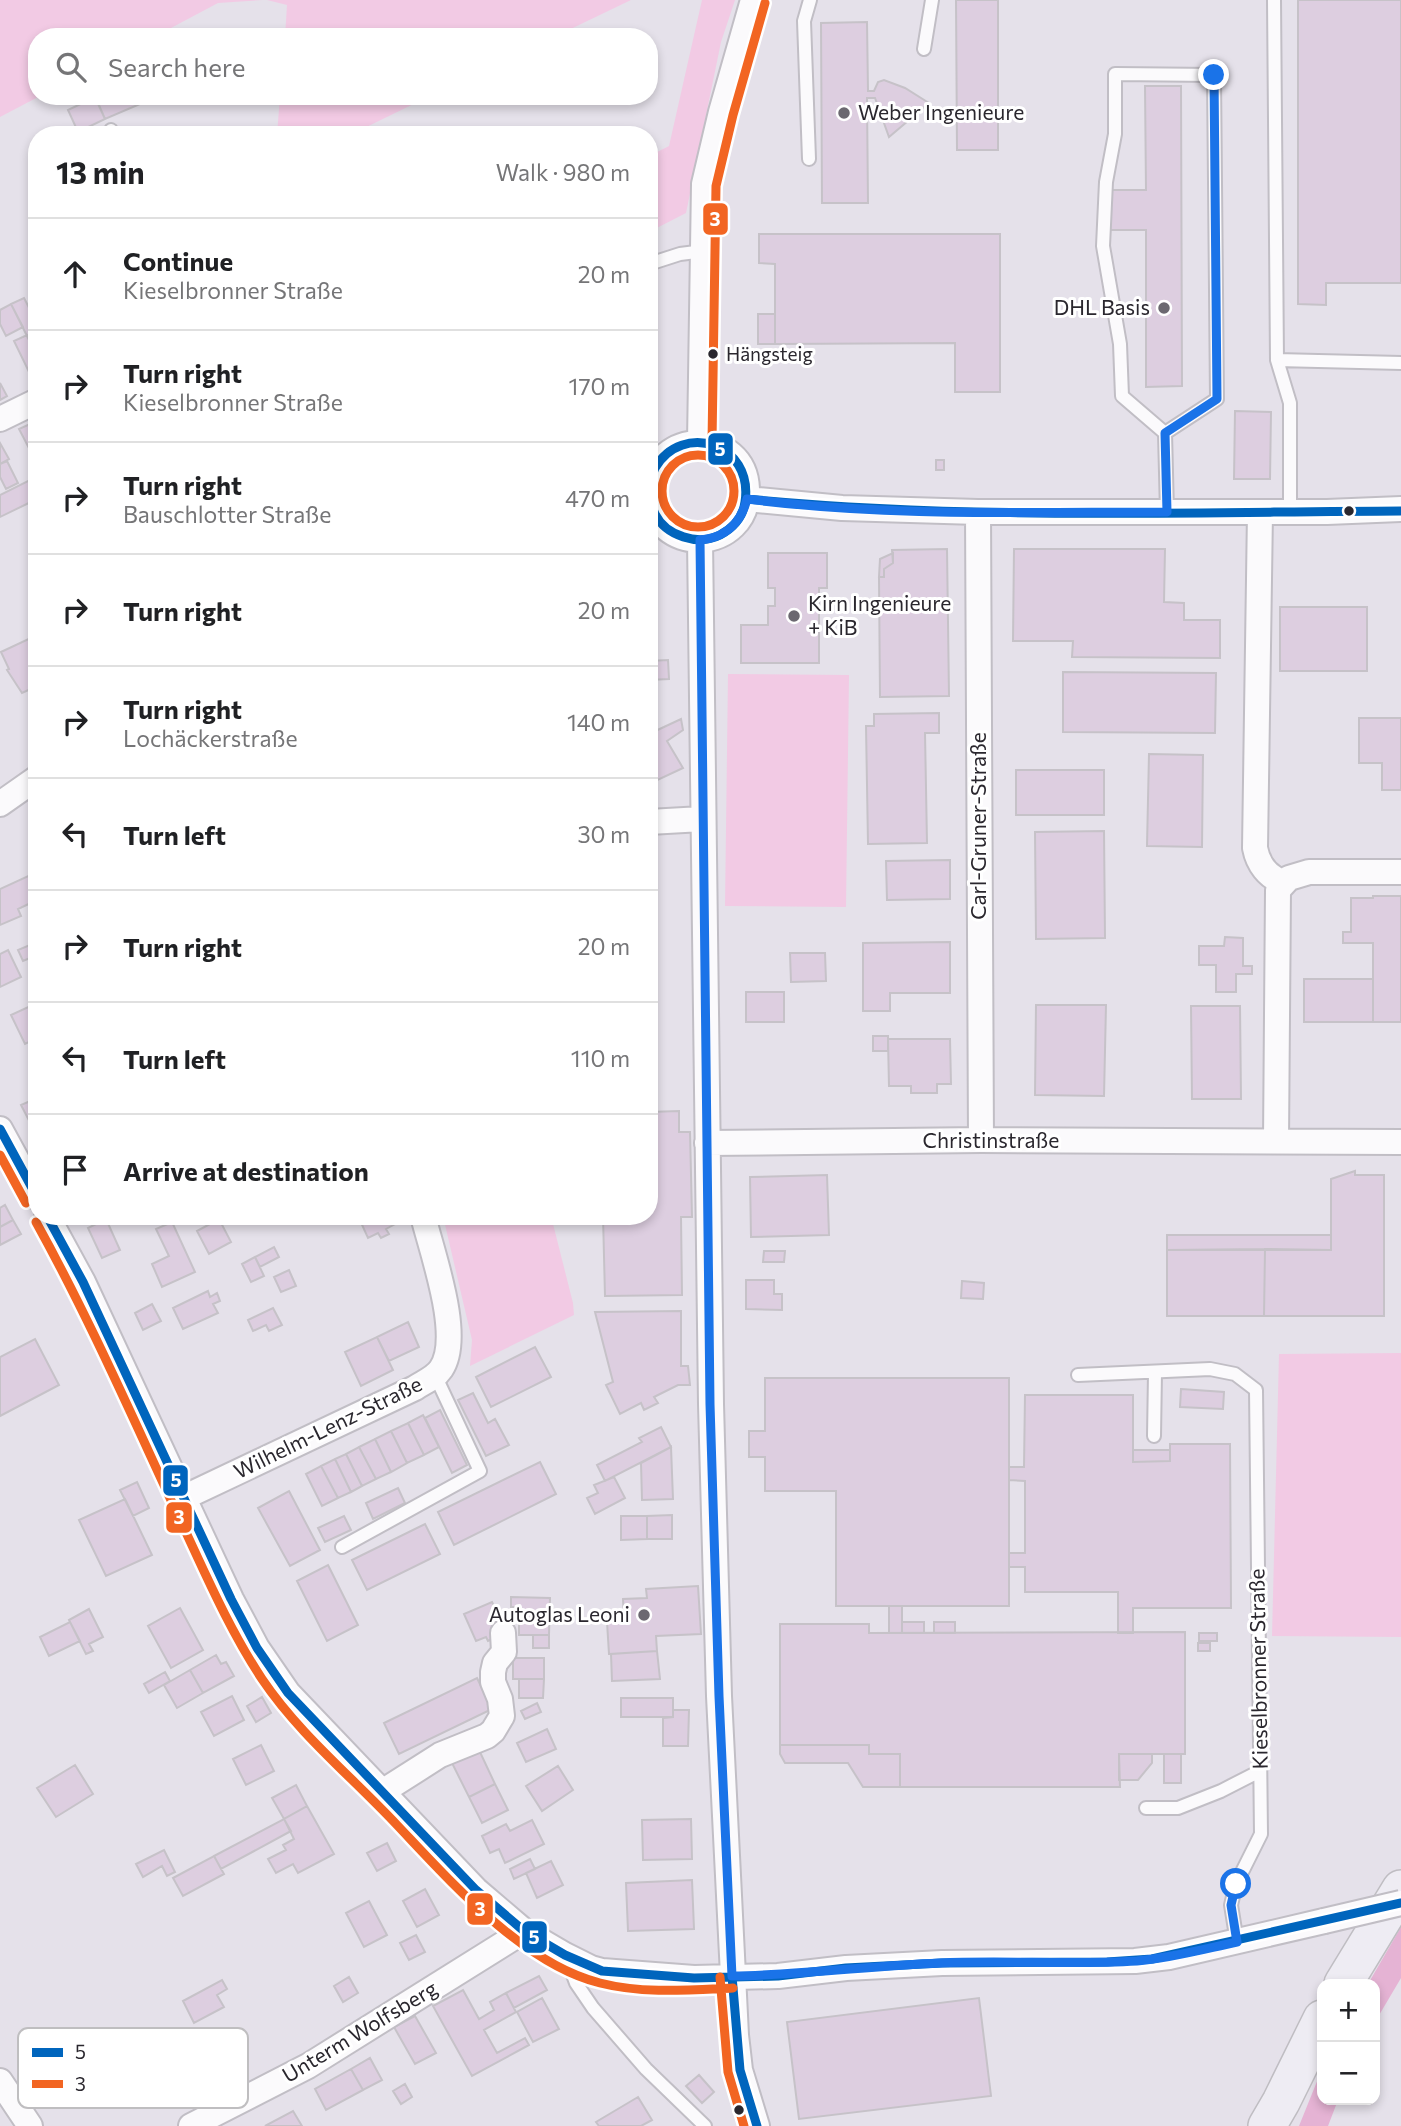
<!DOCTYPE html>
<meta charset="utf-8">
<style>
:root{--surface:#fff;--page:#f2f2f2;--text:#202124;--muted:#757577;--line:#e0e0e0}
body{margin:0;font-family:Commissioner,sans-serif;background:var(--page);color:var(--text)}
.controls{position:absolute;right:21px;bottom:21px;display:grid;overflow:hidden;border-radius:14px;box-shadow:0 4px 10px #0003}
.controls button{width:63px;height:63px;display:grid;place-items:center;padding:0;border:0;border-bottom:2px solid var(--line);background:var(--surface);color:var(--text);font:35px sans-serif}
.stop{position:absolute;width:21px;height:21px;margin:-16px;border:5px solid #1a73e8;border-radius:50%;background:#fff}
.stop.end{background:#1a73e8;border-color:#fff;box-shadow:0 2px 7px #0008}
.list{margin:0;padding:0;list-style:none}
h2{display:flex;justify-content:space-between;align-items:center;height:91px;margin:0;padding:0 28px;font-size:30px}
h2 small{font-size:23px;font-weight:400;color:var(--muted)}
.list li{display:grid;grid-template-columns:46px 1fr auto;gap:21px;align-items:center;box-sizing:border-box;height:112px;padding:0 28px;border-top:2px solid var(--line)}
.list b{display:block;font-size:26px;white-space:nowrap}
.list p{margin:0;font-size:23px;white-space:nowrap;color:var(--muted)}
.list em{font-size:23px;font-style:normal;color:var(--muted)}
.icon{flex:none;width:38px;height:38px;fill:none;stroke:currentColor;stroke-width:2;stroke-linecap:round;stroke-linejoin:round}
.map{position:relative;flex:none;width:1401px;height:2126px;overflow:hidden}
.search{position:absolute;background:var(--surface);box-shadow:0 4px 10px #0003;left:28px;top:28px;width:630px;height:77px;display:flex;align-items:center;gap:18px;box-sizing:border-box;padding:0 24px;border-radius:28px;color:var(--muted);font-size:26px}
.panel{position:absolute;background:var(--surface);box-shadow:0 4px 10px #0003;left:28px;top:126px;width:630px;height:1099px;border-radius:28px}
.map>svg:first-child{display:block}
.green{fill:#f2cae4}
.forest{fill:#e5b3d4}
.building{fill:#ddcee0;stroke:#c6c2c8;stroke-width:2}
.lines{fill:none;stroke-linecap:round;stroke-linejoin:round}
.lane-casing{stroke:#c1bec5;stroke-width:16}
.street-casing{stroke:#c1bec5;stroke-width:28}
.primary-casing{stroke:#bfbdc2;stroke-width:40}
.lane{stroke:#fbfafc;stroke-width:12}
.street{stroke:#fbfafc;stroke-width:24}
.primary{stroke:#eeecf3;stroke-width:37}
.street-bridge-casing{stroke:#c1bec5;stroke-width:28;stroke-linecap:butt}
.street-bridge{stroke:#fbfafc;stroke-width:24}
.bus-1-casing{stroke:#fff;stroke-width:14}
.bus-2-casing{stroke:#fff;stroke-width:14}
.bus-1{stroke:#0065bd;stroke-width:9}
.bus-2{stroke:#f26522;stroke-width:9}
.route{stroke:#1a73e8;stroke-width:9}
.poi-dot{fill:#6b6870;stroke:#fff;stroke-width:2.5}
.bus-dot{fill:#2a272e;stroke:#fff;stroke-width:2.5}
.labels{text-anchor:middle;stroke-width:6;stroke-linejoin:round;paint-order:stroke}
.bus-label{font-size:19px;fill:#2a272e;stroke:#fff;text-anchor:start}
.poi-label{font-size:21px;fill:#2a272e;stroke:#fff;text-anchor:start}
.street-label{font-size:21px;fill:#2a272e;stroke:#fff}
.key{fill:#fff;stroke:#bfbec0;stroke-width:2}
.key-label{font-size:19px;fill:#2a272e}
.line-badge{stroke:#fff;stroke-width:2.5}
.badge-label{font-size:19px;text-anchor:middle;font-weight:bold;fill:#fff}
</style>
<div class="map">
<svg width="1401" height="2126" viewBox="0 0 1401 2126">
<rect width="100%" height="100%" fill="#e5e1ea"/>
<path class="green" d="M0 0H263L218 3 154 37H37V96H40L0 117Z
M267 0H631L554 37H285L287 5Z
M702 0H735L721 42 686 213 649 232V156L669 146Z
M280 96H430L350 135H277Z
M728 674 849 675 846 907 725 906Z
M443 1216H551L573 1303 574 1315 470 1366 472 1340Z
M1401 1353V1637L1272 1636 1279 1354Z"/>
<path class="forest" d="M1401 1927V1978L1375 2022V1984H1368Z
M1322 2069V2100H1338L1328 2126H1299Z"/>
<path class="building" d="M956 0H998V150H957Z
M1298 0H1401V283H1326V305L1298 304Z
M867 22 868 91H874L878 82 884 80 905 88 929 103 889 137 875 98H867L868 203H822L821 23Z
M1145 86H1181L1182 386 1146 387V230H1108V190H1146Z
M95 96H136L140 104 105 119Z
M95 97 105 119 78 132 68 110Z
M759 234H1000V392H955V343L775 344V264L759 263Z
M24 298 37 323V356L11 304Z
M11 304 23 327 6 336 0 324V310Z
M758 314H775V344H758Z
M27 335 37 356V371L30 374 14 341Z
M0 383 7 396 0 400Z
M1235 411 1271 412 1270 479H1234Z
M30 424 37 437V448L31 452 19 429Z
M0 443 9 459 0 464Z
M936 460H944V470H936Z
M7 461 18 483 6 489 0 477V464Z
M30 480 37 493V499L0 517V495Z
M947 549 949 696 880 697 879 577H884V569L893 563 892 550Z
M1014 549H1165L1164 602 1184 603V620H1220V658L1072 657 1073 641H1013Z
M768 553H827V588H819V663H741V625H768V606H775V588H768Z
M893 553V563L884 569V577H879L880 559Z
M1280 607H1367V671H1280Z
M37 635V686L22 693 7 670 9 669 1 652Z
M668 660 669 679 649 680V661Z
M1063 672 1216 673 1215 733 1063 732Z
M939 713V733H925L927 843 868 844 866 726H874V714Z
M1359 718H1401V790H1382V763H1359Z
M681 719 683 730 667 741 683 768 649 784V734Z
M1149 754 1203 755 1202 847 1147 846Z
M1016 770H1104V815H1016Z
M1104 831 1105 938 1036 939 1035 832Z
M950 860V899L887 900 886 861Z
M37 872V900L18 909 21 916 0 925V889Z
M1373 896H1401V1022H1373V943H1343V932H1351V898H1373Z
M1225 937 1243 938V966H1252V974H1236V992H1216V965H1199V946H1224Z
M37 942V955L23 961 18 950Z
M950 942V993H890V1011H863V943Z
M8 950 21 977 0 987V954Z
M790 953H825L826 981 791 982Z
M1304 979H1373V1022H1304Z
M746 992H784V1022H746Z
M37 1003V1038L25 1044 11 1015Z
M1036 1005H1106L1104 1096 1035 1095Z
M1191 1006H1240L1241 1099H1192Z
M873 1036H888V1051H873Z
M888 1039H950L951 1084H937V1093H911V1086H889Z
M37 1098V1136L21 1105Z
M679 1111V1132H690L692 1217H681L682 1295 605 1296 603 1216H649V1112Z
M1355 1171V1175H1384V1316H1264L1265 1249 1331 1250V1179Z
M827 1175 829 1235 751 1237 750 1177Z
M5 1205 13 1220 0 1227V1208Z
M358 1216H391L395 1224 386 1229 389 1234 381 1238 378 1233 368 1238Z
M106 1219 120 1250 102 1258 88 1228Z
M219 1219 231 1242 209 1254 197 1231Z
M13 1220 21 1234 0 1245V1227Z
M172 1222 195 1272 162 1287 152 1264 169 1256 156 1229Z
M1167 1235H1331V1250H1167Z
M274 1247 279 1257 260 1267 255 1257Z
M1265 1249 1264 1316H1167V1250Z
M764 1251H785L784 1262H763Z
M255 1257 264 1276 251 1282 242 1264Z
M289 1270 296 1286 281 1292 274 1277Z
M746 1280H774V1294H782V1310L746 1309Z
M962 1281 984 1283 983 1299 961 1298Z
M208 1291 210 1297 217 1293 220 1301 213 1304 218 1313 183 1329 173 1308Z
M152 1304 161 1321 143 1330 135 1313Z
M273 1308 282 1325 269 1331 266 1325 253 1331 248 1320Z
M681 1311V1366H688L690 1385H678L654 1397 658 1403 644 1410 641 1403 620 1414 606 1385 613 1382 595 1312Z
M408 1322 419 1347 389 1361 377 1337Z
M377 1337 393 1370 361 1386 345 1352Z
M35 1339 59 1385 0 1416V1357Z
M535 1347 551 1377 491 1407 476 1377Z
M765 1378H1009V1606H836V1491H765V1457H749V1431H765Z
M1181 1389 1224 1392 1223 1409 1180 1407Z
M473 1393 488 1423 495 1419 509 1445 486 1456 458 1400Z
M1025 1395H1133V1462L1170 1461V1444H1230L1231 1608H1133V1633H1118V1592H1025V1567H1009V1553H1025V1481L1009 1480V1467H1024Z
M440 1410 467 1465 452 1473 425 1418Z
M423 1415 439 1447 424 1455 408 1423Z
M408 1423 424 1455 407 1463 391 1431Z
M661 1427 671 1447 605 1481 597 1465 642 1442 639 1438Z
M391 1431 407 1463 391 1472 375 1439Z
M375 1439 391 1472 376 1479 359 1447Z
M359 1447 376 1479 362 1486 346 1454Z
M671 1447 673 1499 642 1500 641 1463Z
M1133 1450H1170V1461L1133 1462Z
M346 1454 362 1486 351 1492 335 1459Z
M335 1459 351 1492 338 1498 321 1466Z
M540 1462 556 1494 454 1545 438 1512Z
M321 1466 338 1498 322 1506 306 1474Z
M614 1477 625 1498 595 1514 587 1498 598 1493 594 1485Z
M137 1482 149 1508 133 1516 120 1490Z
M398 1488 405 1503 373 1519 366 1503Z
M289 1491 320 1550 290 1566 258 1508Z
M125 1499 152 1555 106 1576 79 1520Z
M672 1515V1539H647V1516Z
M344 1516 351 1530 325 1542 318 1528Z
M621 1516H647V1539L621 1540Z
M425 1524 440 1554 367 1590 352 1560Z
M328 1565 358 1625 327 1641 297 1581Z
M698 1586 701 1634 656 1636 657 1651 609 1654 607 1622 624 1621 623 1599 647 1598 646 1589Z
M511 1597 550 1598 549 1635H519V1607H511Z
M492 1602 504 1628 497 1637 488 1641 486 1637 476 1641 464 1614Z
M889 1606H902V1633H889Z
M180 1608 203 1650 171 1668 148 1626Z
M89 1609 103 1637 89 1644 93 1651 86 1654 69 1620Z
M70 1622 80 1641 49 1656 40 1637Z
M902 1622H924V1633H902Z
M934 1622H955V1633H934Z
M780 1624H869V1633L1185 1632V1754H1119L1120 1787H900V1754H869V1745H780Z
M1199 1633H1217V1641H1199Z
M533 1635H549V1648H533Z
M1198 1643H1210V1651H1198Z
M657 1651 660 1679 612 1681 611 1654Z
M216 1655 221 1664 226 1662 234 1676 203 1693 190 1670Z
M513 1658H544V1679H513Z
M190 1670 203 1693 177 1708 164 1685Z
M165 1672 170 1681 149 1693 144 1684Z
M477 1678 492 1709 399 1754 384 1723Z
M519 1679H544L543 1698H519Z
M232 1696 244 1720 214 1736 201 1712Z
M262 1697 271 1713 256 1722 247 1706Z
M621 1698H673V1717H621Z
M537 1703 541 1712 525 1719 521 1711Z
M673 1710H689L688 1746H663V1718L673 1717Z
M547 1729 556 1749 526 1762 517 1743Z
M261 1745 274 1771 246 1785 233 1759Z
M780 1745H869V1754H900V1787H863L848 1763H785L780 1754Z
M479 1750 495 1784 469 1797 452 1763Z
M1119 1754H1152V1763L1138 1780H1119Z
M1164 1754H1181V1783H1164Z
M75 1765 93 1794 56 1817 37 1788Z
M558 1766 573 1790 542 1811 526 1786Z
M495 1784 508 1810 482 1823 469 1797Z
M296 1785 307 1806 284 1819 272 1798Z
M307 1806 334 1854 298 1873 293 1864 276 1873 268 1859 286 1850 283 1845 294 1839 284 1819Z
M284 1819 291 1831 221 1869 214 1856Z
M691 1819 692 1859 643 1860 642 1820Z
M532 1820 544 1844 505 1863 499 1849 490 1853 482 1836 506 1824 510 1831Z
M387 1843 396 1861 377 1871 367 1853Z
M164 1850 175 1872 167 1876 162 1866 143 1877 136 1864Z
M214 1856 224 1874 183 1896 173 1878Z
M530 1859 535 1869 514 1879 510 1869Z
M551 1861 563 1885 537 1898 526 1873Z
M692 1880 694 1929 628 1931 626 1883Z
M425 1889 439 1915 417 1927 403 1901Z
M369 1901 387 1935 364 1947 346 1913Z
M416 1935 425 1952 409 1960 400 1943Z
M539 1976 547 1990 514 2008 506 1993Z
M349 1977 358 1993 343 2002 334 1986Z
M222 1980 227 1989 217 1995 224 2007 194 2023 183 2001Z
M463 1990 479 2019 494 2010 490 2002 506 1993 516 2012 484 2030 497 2053 525 2038 529 2045 472 2076 433 2006Z
M542 1998 559 2029 533 2042 517 2012Z
M979 1998 991 2096 799 2119 787 2022Z
M415 2016 436 2053 415 2064 394 2027Z
M370 2058 382 2080 363 2090 351 2069Z
M351 2069 363 2090 326 2110 315 2089Z
M699 2075 714 2092 702 2103 686 2086Z
M405 2084 412 2097 401 2104 393 2091Z
M638 2097 652 2120 641 2126H599L596 2122Z
M293 2111 302 2126H265Z"/>
<g class="lines">
<defs>
<path id="lane" d="M1274 0 1277 360 1401 363
M924 49 932 0
M111 130 113 135
M809 159 804 21 810 0
M649 264 680 254 704 251
M1277 360 1290 403V512
M1165 433 1217 399 1214 75 1115 74V134L1106 182 1103 246 1120 344 1122 396 1165 433 1167 512
M1078 1375 1210 1369 1235 1374 1256 1390 1261 1834 1236 1884 1231 1905 1237 1942
M1154 1436 1155 1373
M342 1547 480 1471 435 1375
M1146 1808H1178L1221 1791 1260 1771
M567 1959 576 1983 593 2008 646 2069 705 2126"/>
<path id="street" d="M0 419 37 401
M700 442 704 184 721 112 753 0
M649 490C654 427 745 428 747 489 750 553 654 559 649 492
M747 499 842 508 978 512H1327L1401 509
M978 512 981 1140
M1260 512 1255 848C1258 864 1268 877 1283 882
M700 540 711 1404 719 1696 736 2035 740 2070 757 2126
M0 804 37 778
M649 822 702 819
M0 1129 37 1197
M1276 1141 1278 890 1289 878 1309 872H1401
M707 1143 981 1140 1401 1142
M47 1216 83 1282 231 1599 257 1648 288 1693 476 1890 524 1931 565 1955 591 1968 602 1971 694 1978 778 1976 846 1968 942 1963 1135 1961 1169 1957 1324 1921
M185 1497 415 1388C424 1382 435 1378 441 1369 463 1337 432 1253 423 1216
M382 1792 440 1755 487 1736 493 1731 502 1716 500 1699 493 1682V1672L495 1663 504 1652 503 1633
M0 2081 30 2126
M191 2126 308 2066 524 1931"/>
<path id="primary" d="M1343 1984 1401 1889
M1267 2126 1281 2102 1322 2019"/>
</defs>
<use href="#lane" class="lane-casing"/>
<use href="#street" class="street-casing"/>
<use href="#primary" class="primary-casing"/>
<use href="#lane" class="lane"/>
<use href="#street" class="street"/>
<use href="#primary" class="primary"/>
<defs>
<path id="street-bridge" d="M1324 1921 1401 1903"/>
</defs>
<use href="#street-bridge" class="street-bridge-casing"/>
<use href="#street-bridge" class="street-bridge"/>
<defs>
<path id="bus-1" d="M649 489C651 483 652 474 655 468 682 421 754 443 745 502 743 517 733 528 720 535 698 546 666 536 655 514 652 508 651 499 649 493
M747 499C964 520 1183 512 1401 511
M0 1129 37 1197
M47 1216 83 1282 231 1599 257 1648 288 1693 476 1890 524 1931 565 1955 602 1971 694 1978 778 1976 846 1968 942 1963 1107 1962 1152 1959 1401 1903
M732 1976 740 2070 757 2126"/>
<path id="bus-2" d="M712 442 716 186 733 115 765 3
M662 491a36 36 0 1 1 72 0a36 36 0 1 1-72 0Z
M0 1155 26 1203
M36 1222C88 1316 131 1414 176 1511 203 1568 227 1626 262 1679 299 1734 352 1777 397 1825 450 1881 523 1964 600 1983 643 1994 689 1990 733 1988
M720 1977 728 2072 744 2126"/>
</defs>
<use href="#bus-1" class="bus-1-casing"/>
<use href="#bus-2" class="bus-2-casing"/>
<use href="#bus-1" class="bus-1"/>
<use href="#bus-2" class="bus-2"/>
</g>
<g class="lines">
<path class="route" d="M1214 75 1217 399 1165 433 1167 512C1027 512 886 517 747 499 741 523 725 538 700 540L710 1404 719 1696 732 1976C801 1975 870 1966 939 1963 1005 1960 1071 1965 1137 1961 1171 1958 1204 1949 1237 1942L1231 1905 1236 1884"/>
</g>
<g class="poi-dot">
<circle cx="844" cy="113" r="7"/>
<circle cx="1164" cy="308" r="7"/>
<circle cx="794" cy="616" r="7"/>
<circle cx="644" cy="1615" r="7"/>
</g>
<g class="bus-dot">
<circle cx="713" cy="354" r="6"/>
<circle cx="1349" cy="511" r="6"/>
<circle cx="739" cy="2110" r="6"/>
</g>
<g class="labels">
<g class="bus-label">
<text x="726" y="361">Hängsteig</text>
</g>
<g class="poi-label">
<text x="858" y="120">Weber Ingenieure</text>
<text x="1150" y="315" text-anchor="end">DHL Basis</text>
<text x="808" y="611">Kirn Ingenieure<tspan x="808" dy="24">+ KiB</tspan></text>
<text x="630" y="1622" text-anchor="end">Autoglas Leoni</text>
</g>
<g class="street-label">
<text transform="translate(979 826) rotate(-90)" y="7">Carl-Gruner-Straße</text>
<text x="991" y="1148">Christinstraße</text>
<text transform="translate(328 1428) rotate(-26)" y="7">Wilhelm-Lenz-Straße</text>
<text transform="translate(1259 1669) rotate(-91)" y="7">Kieselbronner Straße</text>
<text transform="translate(360 2032) rotate(-31)" y="7">Unterm Wolfsberg</text>
</g>
</g>
<rect x="18" y="2028" width="230" height="80" rx="10" class="key"/>
<rect x="32" y="2048" width="31" height="9" fill="#0065bd"/>
<rect x="32" y="2080" width="31" height="8" fill="#f26522"/>
<g class="key-label">
<text x="75" y="2059">5</text>
<text x="75" y="2091">3</text>
</g>
<g class="line-badge">
<rect x="702" y="202" width="27" height="34" rx="7" fill="#f26522"/>
<rect x="707" y="432" width="27" height="34" rx="7" fill="#0065bd"/>
<rect x="162" y="1464" width="27" height="33" rx="7" fill="#0065bd"/>
<rect x="165" y="1501" width="28" height="33" rx="7" fill="#f26522"/>
<rect x="466" y="1892" width="28" height="34" rx="7" fill="#f26522"/>
<rect x="521" y="1920" width="27" height="34" rx="7" fill="#0065bd"/>
</g>
<g class="badge-label">
<text x="715" y="226">3</text>
<text x="720" y="456">5</text>
<text x="176" y="1487">5</text>
<text x="179" y="1524">3</text>
<text x="480" y="1916">3</text>
<text x="534" y="1944">5</text>
</g>
</svg>
<div class="controls">
<button>+</button>
<button>−</button>
</div>
<div class="stop" style="left:1236px;top:1884px"></div>
<div class="stop end" style="left:1214px;top:75px"></div>
<div class="search"><svg class="icon" aria-label="search" viewBox="0 0 24 24"><circle cx="10" cy="10" r="6"/><path d="M15 15l6 6"/></svg>Search here</div>
<section class="panel">
<h2>13 min<small>Walk · 980 m</small></h2>
<ul class="list">
<li><svg class="icon" aria-label="ahead" viewBox="0 0 24 24"><path d="M12 20V5M6 11l6-6 6 6"/></svg><div><b>Continue</b><p>Kieselbronner Straße</p></div><em>20 m</em></li>
<li><svg class="icon" aria-label="right" viewBox="0 0 24 24"><path d="M7 20v-9h11M14 6l5 5-5 5"/></svg><div><b>Turn right</b><p>Kieselbronner Straße</p></div><em>170 m</em></li>
<li><svg class="icon" aria-label="right" viewBox="0 0 24 24"><path d="M7 20v-9h11M14 6l5 5-5 5"/></svg><div><b>Turn right</b><p>Bauschlotter Straße</p></div><em>470 m</em></li>
<li><svg class="icon" aria-label="right" viewBox="0 0 24 24"><path d="M7 20v-9h11M14 6l5 5-5 5"/></svg><div><b>Turn right</b></div><em>20 m</em></li>
<li><svg class="icon" aria-label="right" viewBox="0 0 24 24"><path d="M7 20v-9h11M14 6l5 5-5 5"/></svg><div><b>Turn right</b><p>Lochäckerstraße</p></div><em>140 m</em></li>
<li><svg class="icon" aria-label="left" viewBox="0 0 24 24"><path d="M17 20v-9H6M10 6l-5 5 5 5"/></svg><div><b>Turn left</b></div><em>30 m</em></li>
<li><svg class="icon" aria-label="right" viewBox="0 0 24 24"><path d="M7 20v-9h11M14 6l5 5-5 5"/></svg><div><b>Turn right</b></div><em>20 m</em></li>
<li><svg class="icon" aria-label="left" viewBox="0 0 24 24"><path d="M17 20v-9H6M10 6l-5 5 5 5"/></svg><div><b>Turn left</b></div><em>110 m</em></li>
<li><svg class="icon" aria-label="arrive" viewBox="0 0 24 24"><path d="M6 21V4h12l-3 4 3 4H6"/></svg><div><b>Arrive at destination</b></div></li>
</ul>
</section>
</div>
